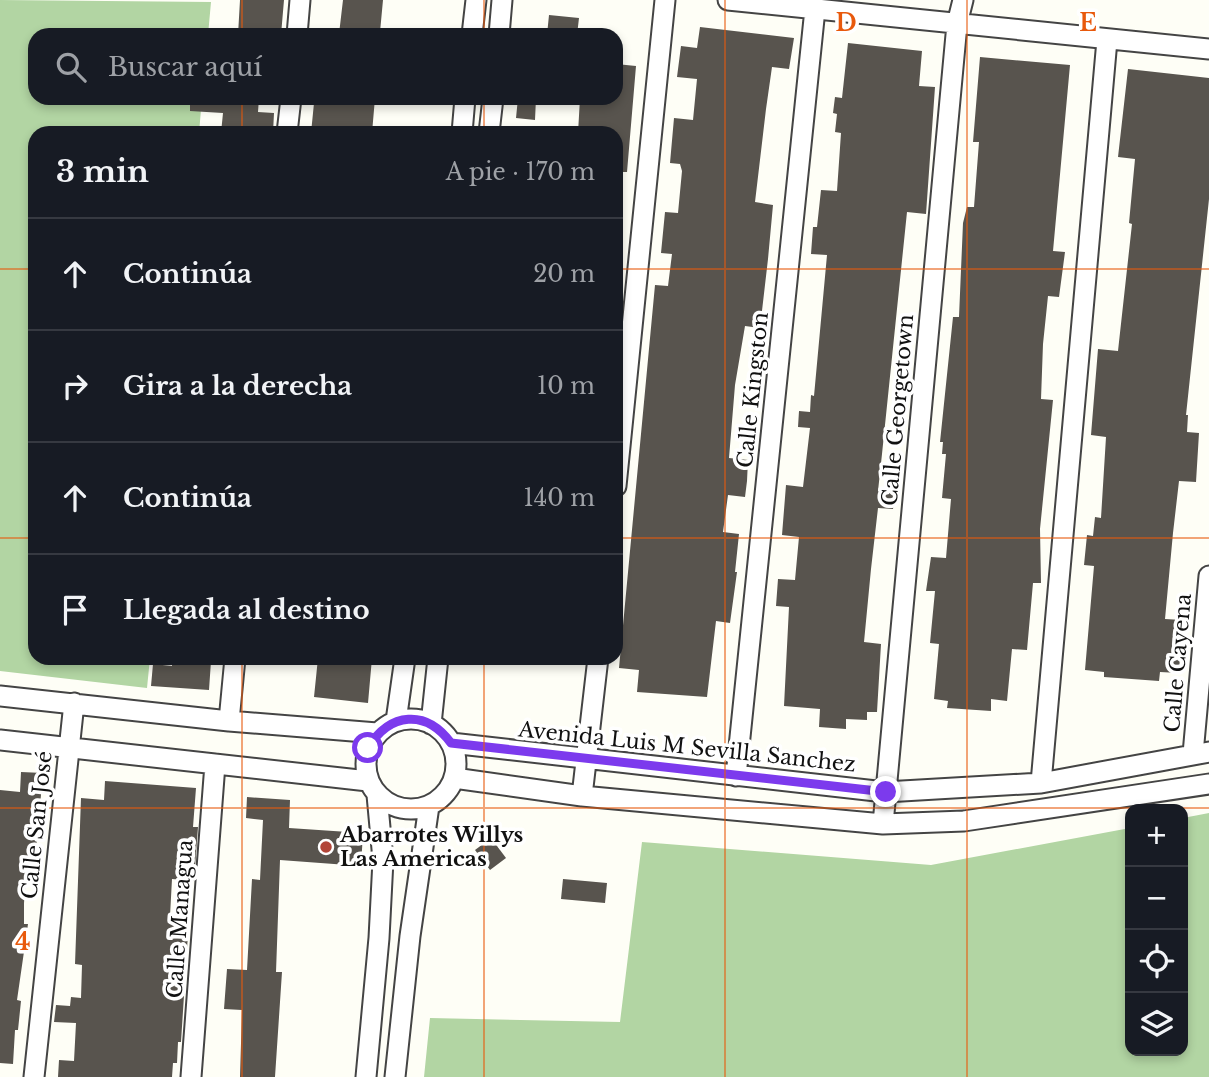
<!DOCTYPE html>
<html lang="es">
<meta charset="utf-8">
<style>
:root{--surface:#171b24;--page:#20242c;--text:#f1f3f6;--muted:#9ea1a6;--line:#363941}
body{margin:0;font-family:"Libre Baskerville",serif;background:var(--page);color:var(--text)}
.controls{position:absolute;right:21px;bottom:21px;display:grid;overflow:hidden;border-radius:14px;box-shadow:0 4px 10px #0003}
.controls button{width:63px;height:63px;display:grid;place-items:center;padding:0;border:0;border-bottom:2px solid var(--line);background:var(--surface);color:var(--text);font:35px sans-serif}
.stop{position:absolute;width:21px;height:21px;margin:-16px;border:5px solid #7c3aed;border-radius:50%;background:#fff}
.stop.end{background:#7c3aed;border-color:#fff;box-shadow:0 2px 7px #0008}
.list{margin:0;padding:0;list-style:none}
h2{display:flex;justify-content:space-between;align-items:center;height:91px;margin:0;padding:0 28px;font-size:30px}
h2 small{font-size:23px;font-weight:400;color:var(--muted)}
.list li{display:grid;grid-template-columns:46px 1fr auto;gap:21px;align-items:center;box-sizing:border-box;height:112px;padding:0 28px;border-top:2px solid var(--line)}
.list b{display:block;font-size:26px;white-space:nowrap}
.list em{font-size:23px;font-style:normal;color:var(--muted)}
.icon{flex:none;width:38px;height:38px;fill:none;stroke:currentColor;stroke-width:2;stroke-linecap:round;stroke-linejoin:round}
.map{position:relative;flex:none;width:1209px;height:1077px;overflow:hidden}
.search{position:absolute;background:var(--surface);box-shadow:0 4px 10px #0003;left:28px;top:28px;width:595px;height:77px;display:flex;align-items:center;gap:18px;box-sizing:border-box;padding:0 24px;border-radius:21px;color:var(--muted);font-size:26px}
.panel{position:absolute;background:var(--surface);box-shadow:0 4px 10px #0003;left:28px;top:126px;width:595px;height:539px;border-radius:21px}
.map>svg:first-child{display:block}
.forest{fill:#b2d5a3}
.building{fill:#58544e}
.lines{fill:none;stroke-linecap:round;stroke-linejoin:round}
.minor-casing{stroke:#444;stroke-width:23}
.minor{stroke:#fff;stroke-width:19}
.route{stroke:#7c3aed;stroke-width:9}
.grid{fill:none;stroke:#e8590c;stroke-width:2;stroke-opacity:0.55}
.poi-dot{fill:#b24538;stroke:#fff;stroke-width:2.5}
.labels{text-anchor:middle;stroke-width:7;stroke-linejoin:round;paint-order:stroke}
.street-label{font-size:21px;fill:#111;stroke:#fff}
.poi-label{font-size:21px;font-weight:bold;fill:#111;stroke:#fff;text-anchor:start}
.grid-label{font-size:23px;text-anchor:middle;font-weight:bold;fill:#e8590c;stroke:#fff;stroke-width:7;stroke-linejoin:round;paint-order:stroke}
</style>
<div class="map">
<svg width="1209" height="1077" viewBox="0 0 1209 1077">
<rect width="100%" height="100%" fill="#fefef6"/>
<path class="forest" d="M0 0 211 2 208 35H35V98H202L199 133H35V658H150L147 688 0 671Z
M1209 813V1077H424L430 1018 620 1022 642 842 931 865 1130 828V1051H1183V818Z"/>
<path class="building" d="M240 0H284L281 35H238Z
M343 0H383L380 32 367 30 366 35 339 34Z
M549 15 579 18 577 35H547Z
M700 27 794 38 789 69 772 67 766 109 755 202 773 205 768 259 760 328 745 326 735 385 729 458 748 460 747 481 745 497 728 495 723 532 739 534 735 572H737L730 623 716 621 707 697 637 692 639 670 619 668 655 285 668 286 672 254 661 253 665 212 678 213 682 171 680 164 670 163 674 118 693 120 697 79 677 77 681 46 697 48Z
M848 43 922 51 919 86 935 87 926 214 907 212 882 454 878 491 895 494 893 509 878 508 871 569 864 642 881 644 877 712H867V720L846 719V729L819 727 820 709 784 706 789 607 776 606 778 579 795 580 799 537 782 535 786 485 803 487 810 428 798 427 799 411 810 412 811 395 814 396 827 255 811 254 813 227H817L821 190 837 191 841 133 835 132 837 114 833 113 835 97 842 98Z
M980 57 1070 65 1053 251 1065 252 1059 297 1048 296 1043 344 1041 399 1053 400 1040 529 1041 583H1033L1027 650 1012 649 1007 701 991 699V711L947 708 948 701 934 699 939 644 930 643 935 591H926L931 557 946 558 951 499 942 498 946 454H942L943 442H940L953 317H959L963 223 967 207H974L979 142H973Z
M616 64 636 66 627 172H616V133H578L580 98H616Z
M1128 69 1209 78V199L1186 415H1188L1187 432 1199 433 1196 482 1179 481 1173 533 1165 619 1182 620 1179 673 1160 672 1159 681 1104 677V672L1085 670 1094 566 1084 565 1087 535 1093 536 1095 517 1101 518 1106 437 1091 435 1098 349 1118 351 1132 224 1129 223 1135 159 1118 157Z
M190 98H259L258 112 274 113 273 133H221L223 113 190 111Z
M336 98H375L372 133H311L314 103 336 105Z
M518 98H536L535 120 516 118Z
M172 658 211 661 209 690 151 686 153 664 172 666Z
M318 658H372L368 703 314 697Z
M21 772 43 773 36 849H32L31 865H27L24 903V924H28L17 1000 21 1001 18 1030H15L13 1064 0 1063V790L20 792Z
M105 781 196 788 193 827H198L194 881 172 879 170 916 189 918 181 1042H178L177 1063H173L172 1077H58L59 1060 74 1061 76 1023 54 1022 56 1005 70 1006 71 997 81 998 82 965 75 964 81 798 104 800Z
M247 797 290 800 289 828 363 833 361 866 280 860 276 972H282L275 1077H240L242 1010 224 1009 227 969 247 970 252 879 260 880 263 820 246 818Z
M491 838 506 858 490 870 475 850Z
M563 879 607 883 605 903 561 899Z"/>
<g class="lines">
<defs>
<path id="minor" d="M728 0 1209 49
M297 35 300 0
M472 35 476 0
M499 35 502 0
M287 133 291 98
M462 133 465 98
M489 133 493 98
M616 486 665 0
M0 696 229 721 377 733
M366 764a45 45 0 1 1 90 0a45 45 0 1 1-90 0Z
M229 721 235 658
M396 721 405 658
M431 724 438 658
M0 740 368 781
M451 743 885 792 1041 783 1209 752
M1193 754 1209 576
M736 776 815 9
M454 778 582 796 883 824 964 821 1209 784
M1041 783 1107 40
M582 796 598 658
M883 824 957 24 963 0
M34 1077 74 703
M191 1077 215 764
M366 1077 379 938 383 860 377 795
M395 1077 410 936 429 806"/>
</defs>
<use href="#minor" class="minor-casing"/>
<use href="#minor" class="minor"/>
</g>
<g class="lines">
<path class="route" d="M368 748C390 712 426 709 451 743L886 792"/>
</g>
<path class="grid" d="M242 0V35M484 0V35M725 0V1077M967 0V1077M242 98V133M484 98V133M0 269H35M616 269H1209M0 538H35M616 538H1209M242 658V1077M484 658V1077M0 808H1209"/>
<circle class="poi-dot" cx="326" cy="847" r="7"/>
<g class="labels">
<g class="street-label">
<text transform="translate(753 390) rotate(-84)" y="7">Calle Kingston</text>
<text transform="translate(898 410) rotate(-85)" y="7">Calle Georgetown</text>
<text transform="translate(1178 663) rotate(-85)" y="7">Calle Cayena</text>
<text transform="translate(687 747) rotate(6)" y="7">Avenida Luis M Sevilla Sanchez</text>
<text transform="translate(37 825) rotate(-84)" y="7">Calle San José</text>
<text transform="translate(180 919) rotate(-86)" y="7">Calle Managua</text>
</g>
<g class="poi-label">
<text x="340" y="842">Abarrotes Willys<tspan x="340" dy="24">Las Americas</tspan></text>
</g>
</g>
<g class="grid-label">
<text x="846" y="31">D</text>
<text x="1088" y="31">E</text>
<text x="23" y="950">4</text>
</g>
</svg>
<div class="controls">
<button>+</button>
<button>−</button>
<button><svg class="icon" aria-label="locate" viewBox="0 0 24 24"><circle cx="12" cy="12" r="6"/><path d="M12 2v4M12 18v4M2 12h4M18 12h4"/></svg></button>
<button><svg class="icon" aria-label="layers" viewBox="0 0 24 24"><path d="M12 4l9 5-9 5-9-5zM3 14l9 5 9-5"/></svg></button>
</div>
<div class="stop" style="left:368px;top:748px"></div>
<div class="stop end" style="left:886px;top:792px"></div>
<div class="search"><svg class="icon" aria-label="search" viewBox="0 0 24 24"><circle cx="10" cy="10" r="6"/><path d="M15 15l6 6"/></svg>Buscar aquí</div>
<section class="panel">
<h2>3 min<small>A pie · 170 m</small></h2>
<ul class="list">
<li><svg class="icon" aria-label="ahead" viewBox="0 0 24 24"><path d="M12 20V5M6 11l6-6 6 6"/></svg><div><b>Continúa</b></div><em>20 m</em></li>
<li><svg class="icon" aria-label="right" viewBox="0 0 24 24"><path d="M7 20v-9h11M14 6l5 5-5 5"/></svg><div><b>Gira a la derecha</b></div><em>10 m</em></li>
<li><svg class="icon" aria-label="ahead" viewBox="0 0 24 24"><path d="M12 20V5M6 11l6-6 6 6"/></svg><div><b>Continúa</b></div><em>140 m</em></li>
<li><svg class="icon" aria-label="arrive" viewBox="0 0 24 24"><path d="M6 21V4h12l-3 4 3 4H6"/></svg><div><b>Llegada al destino</b></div></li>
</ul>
</section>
</div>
